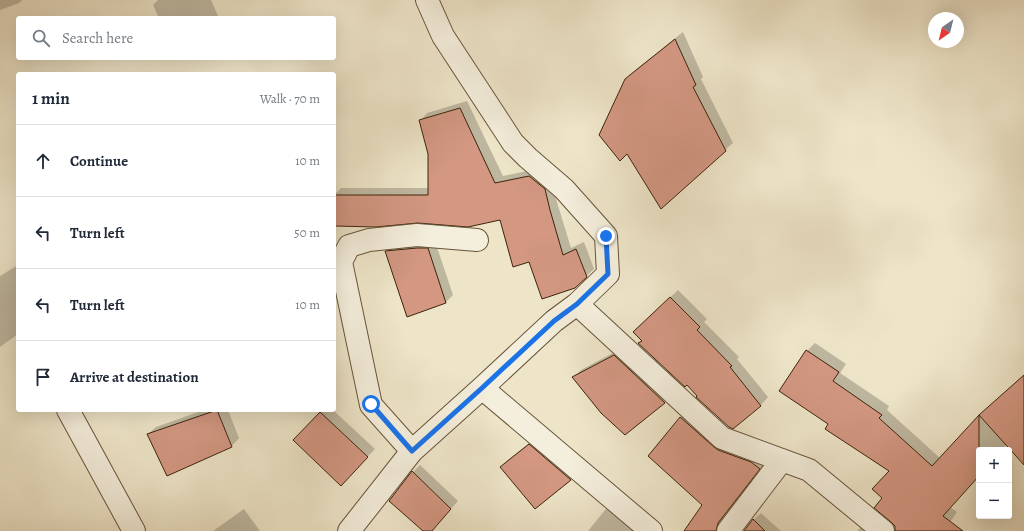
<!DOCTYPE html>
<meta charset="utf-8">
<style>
:root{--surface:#fff;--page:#f2f2f3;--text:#1f2937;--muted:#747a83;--line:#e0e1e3}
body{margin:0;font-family:Alegreya,serif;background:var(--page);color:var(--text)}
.controls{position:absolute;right:12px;bottom:12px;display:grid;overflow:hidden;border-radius:4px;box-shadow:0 4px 16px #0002}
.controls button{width:36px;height:36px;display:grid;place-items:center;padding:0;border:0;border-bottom:1px solid var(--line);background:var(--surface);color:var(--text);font:20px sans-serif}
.compass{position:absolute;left:928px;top:12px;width:36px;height:36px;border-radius:50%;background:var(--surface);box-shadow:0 4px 16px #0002;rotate:215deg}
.stop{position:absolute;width:12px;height:12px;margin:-9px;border:3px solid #1a73e8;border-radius:50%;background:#fff}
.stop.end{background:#1a73e8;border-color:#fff;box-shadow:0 1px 4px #0008}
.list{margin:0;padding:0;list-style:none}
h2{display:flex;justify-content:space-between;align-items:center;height:52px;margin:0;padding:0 16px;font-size:17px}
h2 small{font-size:13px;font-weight:400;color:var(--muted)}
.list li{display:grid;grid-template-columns:26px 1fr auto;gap:12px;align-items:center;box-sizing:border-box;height:72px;padding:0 16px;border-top:1px solid var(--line)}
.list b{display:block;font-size:15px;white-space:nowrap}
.list em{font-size:13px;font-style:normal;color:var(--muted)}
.icon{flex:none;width:22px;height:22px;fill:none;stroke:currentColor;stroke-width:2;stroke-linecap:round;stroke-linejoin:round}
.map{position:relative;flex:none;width:1024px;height:531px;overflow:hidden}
.search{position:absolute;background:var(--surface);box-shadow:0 4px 16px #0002;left:16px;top:16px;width:320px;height:44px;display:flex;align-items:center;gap:10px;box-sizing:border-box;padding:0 14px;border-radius:4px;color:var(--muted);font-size:15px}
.panel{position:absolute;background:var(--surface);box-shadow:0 4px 16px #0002;left:16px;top:72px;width:320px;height:340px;border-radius:4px}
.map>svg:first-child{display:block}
.shadow{fill:#0003}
.building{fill:#d39782;stroke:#3c240b}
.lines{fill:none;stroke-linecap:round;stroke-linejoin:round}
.minor-casing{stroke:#68543a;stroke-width:24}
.minor{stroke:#f4eedc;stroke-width:22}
.route{stroke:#1a73e8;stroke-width:5}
</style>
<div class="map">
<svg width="1024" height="531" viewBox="0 0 1024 531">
<rect width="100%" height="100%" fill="#eee5c9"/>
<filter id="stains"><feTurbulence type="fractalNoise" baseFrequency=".005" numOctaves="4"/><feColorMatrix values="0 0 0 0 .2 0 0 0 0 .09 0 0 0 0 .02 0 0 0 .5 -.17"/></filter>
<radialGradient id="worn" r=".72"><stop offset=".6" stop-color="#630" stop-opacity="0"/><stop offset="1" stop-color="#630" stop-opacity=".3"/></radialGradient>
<path class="shadow" d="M0 0H22L19 3 0 10Z
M158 0H211L219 18H159L153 5Z
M683 32 703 77 701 79 733 143 725 150 627 153 626 79 634 71Z
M467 101 503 176 537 169 552 182 557 202 571 248 584 242 594 269 575 287 530 261 500 218 334 225V195L341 188H429V154L420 121 427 113Z
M435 241 453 295 446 302 408 315 386 251 393 244Z
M18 265V334L0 347V276Z
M678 290 707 319 704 322 739 357 737 359 768 397 761 405 732 427 687 384 639 343 642 340V324Z
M815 343 846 364 840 373 889 406 887 410 940 458 988 407 1024 375V463L1007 444 1002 450H979V475L950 507 957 512 944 531H896L895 526 883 498 890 471 829 424 807 351Z
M622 348 672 395 665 402 625 434 574 377 581 370Z
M204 410H228L239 438 232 446 168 475 148 434 156 427Z
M323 410H333L375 449 348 477 299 435Z
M689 410 767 461 725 515 723 521 726 531H691L703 505 649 456 681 417Z
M537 437 578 472 570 479 535 508 501 467 509 459Z
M420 465 458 501 431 531H425L413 472Z
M612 503 648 531H588L605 510Z
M244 509 260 531H213Z
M761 513 781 531H745L753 520Z
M868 520 881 531H857Z"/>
<path class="building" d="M675 39 696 85 693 87 726 151 661 209 627 154 620 161 599 135 625 79Z
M460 108 495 183 529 176 545 189 550 210 563 255 576 249 587 277 575 288 542 299 529 262 513 267 500 220 468 227 418 223 376 227 334 226V195H428V154L419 120Z
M417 248H428L446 303 407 317 385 251Z
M670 297 700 327 697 330 732 366 730 367 761 406 733 429 729 427 696 397 697 396 687 385 685 387 638 343 642 341 633 332Z
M806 350 839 372 833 381 882 415 879 418 932 466 979 415V476L943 516 963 531H895V526L891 522 874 508 882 498 872 489 889 471 825 429 828 424 779 391Z
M614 355 665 403 625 435 601 413 572 377Z
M1024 375V465L979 415Z
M217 410 232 447 167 476 147 434Z
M320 412 368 457 341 486 293 440Z
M680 417 714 447 718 450 751 462 760 469 718 523 716 531H684L702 505 648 456Z
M529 444 571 480 535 509 500 467Z
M412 471 451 509 432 531H423L389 501Z
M753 519 765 531H744Z"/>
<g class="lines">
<defs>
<path id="minor" d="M427 0 443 36 513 143 528 158 564 189 606 236 608 274 577 304
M477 240 417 235 369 240 349 246 341 262 371 405 412 451 482 388 554 321 577 304 722 438 809 470 883 531
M482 388 651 531
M68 410 134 531
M349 531 412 451
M728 531 782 460"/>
</defs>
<use href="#minor" class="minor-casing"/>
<use href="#minor" class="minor"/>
</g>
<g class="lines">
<path class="route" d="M371 404 412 451 482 388 554 321 577 304 608 274 606 236"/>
</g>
<rect width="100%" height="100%" filter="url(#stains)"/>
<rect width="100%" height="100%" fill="url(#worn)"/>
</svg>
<div class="controls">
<button>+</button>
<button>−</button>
</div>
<svg class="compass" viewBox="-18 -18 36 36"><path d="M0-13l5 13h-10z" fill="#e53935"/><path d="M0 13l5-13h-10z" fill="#747a83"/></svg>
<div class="stop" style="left:371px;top:404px"></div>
<div class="stop end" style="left:606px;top:236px"></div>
<div class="search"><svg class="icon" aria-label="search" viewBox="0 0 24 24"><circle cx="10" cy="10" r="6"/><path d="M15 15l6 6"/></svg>Search here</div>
<section class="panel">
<h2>1 min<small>Walk · 70 m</small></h2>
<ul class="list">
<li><svg class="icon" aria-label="ahead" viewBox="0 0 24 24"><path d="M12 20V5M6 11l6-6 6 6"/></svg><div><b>Continue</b></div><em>10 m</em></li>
<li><svg class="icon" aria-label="left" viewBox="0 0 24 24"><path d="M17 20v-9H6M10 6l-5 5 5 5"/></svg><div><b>Turn left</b></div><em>50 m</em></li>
<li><svg class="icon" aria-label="left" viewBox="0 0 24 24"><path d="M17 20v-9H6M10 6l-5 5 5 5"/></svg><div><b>Turn left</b></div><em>10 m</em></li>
<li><svg class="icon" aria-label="arrive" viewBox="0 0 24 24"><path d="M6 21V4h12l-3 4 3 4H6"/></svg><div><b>Arrive at destination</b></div></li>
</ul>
</section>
</div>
